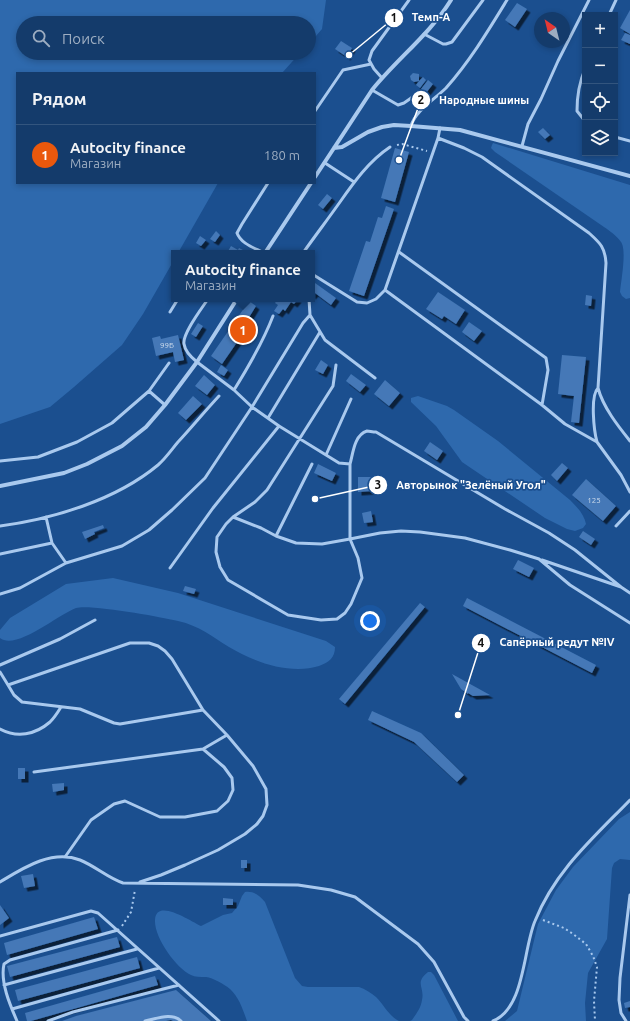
<!DOCTYPE html>
<html lang="ru">
<meta charset="utf-8">
<style>
:root{--surface:#143b6b;--page:#1d4271;--text:#f1f3f6;--muted:#9dadc1;--line:#33557e;--accent:#ea580c}
body{margin:0;font-family:Ubuntu,sans-serif;background:var(--page);color:var(--text)}
.controls{position:absolute;right:12px;top:12px;display:grid;overflow:hidden;border-radius:0px;box-shadow:0 2px 6px #0003}
.controls button{width:36px;height:36px;display:grid;place-items:center;padding:0;border:0;border-bottom:1px solid var(--line);background:var(--surface);color:var(--text);font:20px sans-serif}
.compass{position:absolute;left:534px;top:12px;width:36px;height:36px;border-radius:50%;background:var(--surface);box-shadow:0 2px 6px #0003;rotate:325deg}
.you{position:absolute;left:370px;top:621px;width:14px;height:14px;margin:-10px;border:3px solid #fff;border-radius:50%;background:#1a73e8;box-shadow:0 0 0 6px #1a73e833}
.badge{display:grid;place-items:center;width:26px;height:26px;border-radius:50%;background:var(--accent);color:#fff;font-size:13px;font-weight:700}
.pin{position:absolute;translate:-50% -50%;border:2px solid #fff;box-shadow:0 1px 4px #0006}
.popup{position:absolute;left:171px;top:250px;width:144px;height:52px;box-sizing:border-box;display:grid;place-content:center;border-radius:0px;background:var(--surface);filter:drop-shadow(0 1px 3px #0005);font-size:13px;white-space:nowrap;color:var(--muted)}
.popup b{font-size:15px;color:var(--text)}
.popup::after{content:'';position:absolute;left:50%;top:100%;margin-left:-8px;border:8px solid transparent;border-top-color:var(--surface)}
.list{margin:0;padding:0;list-style:none}
h2{display:flex;justify-content:space-between;align-items:center;height:52px;margin:0;padding:0 16px;font-size:17px}
h2 small{font-size:13px;font-weight:400;color:var(--muted)}
.list li{display:grid;grid-template-columns:26px 1fr auto;gap:12px;align-items:center;box-sizing:border-box;height:60px;padding:0 16px;border-top:1px solid var(--line)}
.list b{display:block;font-size:15px;white-space:nowrap}
.list p{margin:0;font-size:13px;white-space:nowrap;color:var(--muted)}
.list em{font-size:13px;font-style:normal;color:var(--muted)}
.icon{flex:none;width:22px;height:22px;fill:none;stroke:currentColor;stroke-width:2;stroke-linecap:round;stroke-linejoin:round}
.map{position:relative;flex:none;width:630px;height:1021px;overflow:hidden}
.search{position:absolute;background:var(--surface);box-shadow:0 2px 6px #0003;left:16px;top:16px;width:300px;height:44px;display:flex;align-items:center;gap:10px;box-sizing:border-box;padding:0 14px;border-radius:22px;color:var(--muted);font-size:15px}
.panel{position:absolute;background:var(--surface);box-shadow:0 2px 6px #0003;left:16px;top:72px;width:300px;height:112px;border-radius:0px}
.map>svg:first-child{display:block}
.green{fill:#2e69ad}
.building{fill:#4478b7;filter:url(#shadow)}
.lines{fill:none;stroke-linecap:round;stroke-linejoin:round}
.path{stroke:#a9c9ee;stroke-width:2;stroke-dasharray:2 3;stroke-linecap:butt}
.lane{stroke:#a9c9ee;stroke-width:3}
.street{stroke:#a9c9ee;stroke-width:4}
.labels{text-anchor:middle;stroke-width:3.5;stroke-linejoin:round;paint-order:stroke}
.number-label{font-size:8px;fill:#d0dded}
.leader{fill:none;stroke:#fff;stroke-width:1.5}
.callout-dot{fill:#fff;stroke:#1b4f8f;stroke-width:1.5}
.mark-label{font-size:12px;text-anchor:middle;font-weight:bold;fill:#111}
.callout-label{font-size:11px;text-anchor:middle;font-weight:bold;fill:#fff;stroke:#1b4f8f;stroke-width:3.5;stroke-linejoin:round;paint-order:stroke}
</style>
<div class="map">
<svg width="630" height="1021" viewBox="0 0 630 1021">
<defs>
<filter id="shadow"><feDropShadow dx="3.5" dy="3.5" stdDeviation="0" flood-color="#0009"/></filter>
</defs>
<rect width="100%" height="100%" fill="#1b4f8f"/>
<path class="green" d="M0 0H326L322 29 309 44V23H23V53H300L282 73H17V183H218L178 253H174V260L143 314 122 345 74 387 50 407 0 424Z
M493 143 630 185V298L626 299 622 296 620 292C621 281 627 250 621 242 617 236 610 231 604 227L495 152 491 148 492 145Z
M418 396 447 406 454 410 498 441 570 500C577 507 584 514 586 524L583 528 575 531 567 529 545 518 462 462 436 426 411 402V398Z
M113 578 178 593 326 641 335 647C335 658 329 662 319 666 290 675 254 662 229 647 211 636 200 626 178 621 161 617 90 604 76 608 59 614 16 651 0 638V630L10 618 66 584Z
M630 812V860L620 859 614 863 612 868 607 939 588 973 585 1003 586 1021H505L517 1011 538 924 556 890 573 867 619 819Z
M245 892C254 891 259 895 265 902L295 978 302 986 308 987H359C365 989 371 993 376 997 384 1005 389 1016 399 1021H247C243 1010 239 997 230 989 224 984 213 978 206 977 200 977 195 977 191 975 176 968 154 937 155 920 156 897 193 923 201 926L223 915 232 913 238 906 242 896Z
M428 972H431L434 975 458 1021H410L412 1020C416 1014 421 1008 422 1000 425 987 414 983 428 972Z"/>
<path class="building" d="M517 3 527 9 515 27 505 20Z
M630 10V34L620 28Z
M625 33 630 35V44L621 40Z
M341 41 352 48 347 57 335 49Z
M413 73 419 74V81L423 77 426 80 420 88 416 85 419 81 414 82 411 80 410 76Z
M428 80 433 84 426 93 421 89Z
M543 128 550 135 545 139 538 132Z
M395 148 409 152 395 202 381 198Z
M327 194 332 198 323 209 318 205Z
M386 206 394 209 364 296 349 291 366 241 370 242 378 217 382 218Z
M216 231 220 235 215 242 210 239Z
M200 236 206 240 201 246 196 243Z
M231 246 238 250 239 248 249 253H227Z
M315 283 336 298 331 305 315 293 312 296V286Z
M438 292 465 310 456 324 444 316 442 319 426 309Z
M586 295 592 296 591 306 585 305Z
M278 299H298L294 304 291 302 285 311 283 309 279 314 274 311 278 305 275 303Z
M249 301 256 306 248 319 251 322 222 364 211 356Z
M469 322 482 331 474 341 462 332Z
M198 323 203 326 196 337 191 334Z
M178 335 184 360 175 362 173 352 156 356 152 338 160 336 161 339Z
M562 355 586 357 579 423 571 422 574 396 558 394Z
M321 360 328 365 323 374 315 370Z
M221 365 228 370 224 376 217 372Z
M351 374 366 385 360 392 346 381Z
M204 375 215 385 207 395 195 386Z
M385 380 400 393 389 406 374 394Z
M193 396 202 404 186 420 178 413Z
M430 442 443 451 437 460 424 451Z
M562 463 568 468 557 481 551 475Z
M318 464 336 473 332 481 314 473Z
M358 477H372V491L358 492Z
M586 479 616 506 603 521 572 495Z
M371 511 373 522 364 523 362 513Z
M103 525 104 528 94 532 95 534 85 539 82 532Z
M583 531 595 539 591 545 579 537Z
M518 560 534 568 529 577 513 569Z
M185 586 196 589 194 594 183 591Z
M467 598 596 665 592 673 463 606Z
M420 603 425 607 345 704 339 699Z
M452 674 490 695 473 696 468 693V694L461 689Z
M372 711 421 733 464 775 457 782 414 742 368 720Z
M18 768H25V779H18Z
M64 783V790L53 792 52 784Z
M241 860H247V868H241Z
M33 874 35 886 24 888 21 876Z
M223 898 233 899V905H223Z
M0 905 9 918 0 925Z
M94 917 98 929 7 955 4 943Z
M117 937 120 947 10 977 7 966Z
M137 957 140 968 18 1001 15 990Z
M155 976 158 985 31 1021H27L25 1013Z
M176 990 211 1021H173L171 1020 166 1021H62L76 1016Z
M630 1001V1007L625 1008 624 1003Z"/>
<g class="lines">
<path class="path" d="M397 145 402 144 427 151
M543 920 564 928 573 934 586 944 593 956 597 967 594 1001 595 1021
M122 926 131 912 135 890"/>
<path class="lane" d="M609 15 616 0
M424 34 443 44H446L452 42 483 0
M585 69C579 83 577 96 577 111L585 121
M382 78 374 69 369 60 372 51 409 0
M372 90 398 105 404 103 414 96
M315 111 343 70 371 64
M411 126C415 111 435 99 446 88 470 61 488 31 507 0
M440 128 438 138 464 148 482 157 589 233C600 243 605 247 606 263L598 388C603 407 618 426 630 441
M615 137 630 141
M522 146 528 124 541 99 558 61 589 0
M325 163 354 182
M399 252 546 358 548 370 542 405
M264 253C255 248 241 244 237 233L242 224 268 183
M303 253C315 236 328 219 340 202 354 182 369 161 390 147
M312 274 357 302 367 303 376 299 385 290 542 405 565 424 597 442 621 475 630 492
M385 290 438 138
M208 299C202 308 182 334 184 344 185 351 192 358 197 362L234 390 252 407 279 426 339 463 350 464V539L380 533 401 531 420 532 465 538 510 550 539 559 570 585 630 623
M309 299 310 315 325 340 375 378
M170 312 178 299
M234 390C249 366 263 342 273 316
M149 391 169 363
M268 418 320 332
M597 442C594 431 590 396 598 388
M326 455 351 399
M0 461 38 457 77 442 112 423 149 391 165 405
M350 464C353 454 354 435 367 431 369 431 373 432 376 432L505 509 549 533 575 550 621 587
M46 517 52 543 66 563 122 546 149 530 172 510 205 478 252 407 303 323 310 315
M233 517 261 528 276 536 296 543 322 544 350 539 358 558 362 578 351 604 345 613 337 619 321 620 288 615 228 580 220 567 216 552 217 537 226 524Z
M233 517 255 502 267 490 333 386 336 365
M0 526C53 519 116 500 158 465 166 458 172 449 178 442 192 427 205 411 219 396
M616 526 630 511
M276 536 312 464
M0 554 52 543
M542 560 621 587 630 593
M170 568 213 508 279 426
M0 594 20 588 66 563
M0 665 60 639 95 620
M0 672 8 685 130 643H149L158 646 165 651 172 659 203 710 227 735 253 766 266 789 267 805 263 816 257 824 245 834 218 850 185 865 161 875 140 882
M8 685 14 695 22 702 80 709 114 723 120 724 203 710
M0 729C17 738 35 735 50 722 54 718 58 712 61 707
M34 772 203 749 227 735
M65 857 91 820 114 804 125 801 160 817H185L217 811 228 801 233 790 232 778 224 767 203 749
M0 882C23 868 52 849 80 860 95 866 108 878 123 883L298 885 331 890 355 897 418 944 434 962 464 1017 468 1021
M0 936 91 911 98 913 219 1021
M4 985 137 949
M12 1009 159 968
M17 1021C10 1005 0 982 4 964L10 960 118 930
M48 1021 73 1012 179 985
M145 1021C156 1019 172 1012 181 1021
M493 1021C525 1008 523 949 535 921 555 871 593 838 630 800
M626 1021 621 1013 619 1000 620 978 630 895"/>
<path class="street" d="M334 148 342 147 368 132 382 127 394 125 411 126 460 130 630 176
M315 177 372 90C397 59 430 34 451 0
M265 253 311 183
M0 486 64 473 87 464 122 446 146 427 165 405 197 362 237 299"/>
</g>
<g class="labels">
<g class="number-label">
<text x="167" y="348">99Б</text>
<text x="594" y="503">125</text>
</g>
</g>
<path class="leader" d="M349 55L394 18M399 160L421 100M315 499L378 485M458 715L481 643"/>
<g class="callout-dot">
<circle cx="349" cy="55" r="4"/>
<circle cx="399" cy="160" r="4"/>
<circle cx="315" cy="499" r="4"/>
<circle cx="458" cy="715" r="4"/>
<circle cx="394" cy="18" r="10"/>
<circle cx="421" cy="100" r="10"/>
<circle cx="378" cy="485" r="10"/>
<circle cx="481" cy="643" r="10"/>
</g>
<g class="mark-label">
<text x="394" y="22">1</text>
<text x="421" y="104">2</text>
<text x="378" y="489">3</text>
<text x="481" y="647">4</text>
</g>
<g class="callout-label">
<text x="431" y="21">Темп-А</text>
<text x="484" y="104">Народные шины</text>
<text x="471" y="489">Авторынок "Зелёный Угол"</text>
<text x="557" y="646">Сапёрный редут №IV</text>
</g>
</svg>
<div class="controls">
<button>+</button>
<button>−</button>
<button><svg class="icon" aria-label="locate" viewBox="0 0 24 24"><circle cx="12" cy="12" r="6"/><path d="M12 2v4M12 18v4M2 12h4M18 12h4"/></svg></button>
<button><svg class="icon" aria-label="layers" viewBox="0 0 24 24"><path d="M12 4l9 5-9 5-9-5zM3 14l9 5 9-5"/></svg></button>
</div>
<svg class="compass" viewBox="-18 -18 36 36"><path d="M0-13l5 13h-10z" fill="#e53935"/><path d="M0 13l5-13h-10z" fill="#9dadc1"/></svg>
<div class="you"></div>
<div class="pin badge" style="left:243px;top:330px">1</div>
<div class="popup"><b>Autocity finance</b>Магазин</div>
<div class="search"><svg class="icon" aria-label="search" viewBox="0 0 24 24"><circle cx="10" cy="10" r="6"/><path d="M15 15l6 6"/></svg>Поиск</div>
<section class="panel">
<h2>Рядом<small></small></h2>
<ul class="list">
<li><span class="badge">1</span><div><b>Autocity finance</b><p>Магазин</p></div><em>180 m</em></li>
</ul>
</section>
</div>
